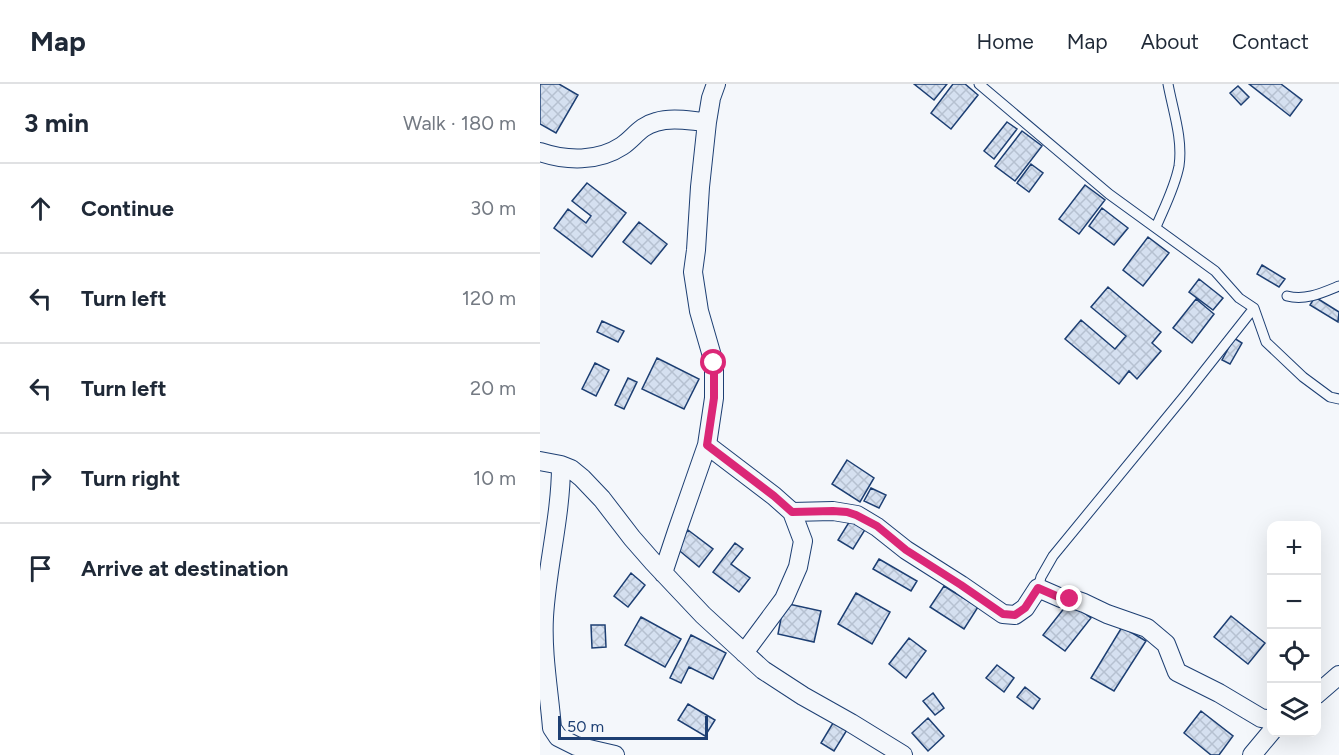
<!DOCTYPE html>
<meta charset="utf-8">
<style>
:root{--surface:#fff;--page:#f6f6f7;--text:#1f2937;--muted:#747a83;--line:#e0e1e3}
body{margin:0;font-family:Figtree,sans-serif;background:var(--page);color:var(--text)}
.controls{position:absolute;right:18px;bottom:18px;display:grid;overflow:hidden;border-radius:12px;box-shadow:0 6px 24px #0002}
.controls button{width:54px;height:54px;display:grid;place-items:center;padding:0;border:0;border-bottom:2px solid var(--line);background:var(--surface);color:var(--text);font:30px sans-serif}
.scale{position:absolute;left:18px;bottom:15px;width:150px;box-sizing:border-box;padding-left:6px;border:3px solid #1d3f73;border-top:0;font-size:16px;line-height:21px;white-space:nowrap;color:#1d3f73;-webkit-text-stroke:4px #f4f7fb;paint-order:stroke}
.stop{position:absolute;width:18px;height:18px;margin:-14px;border:4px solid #db2777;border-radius:50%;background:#fff}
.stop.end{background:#db2777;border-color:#fff;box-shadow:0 2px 6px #0008}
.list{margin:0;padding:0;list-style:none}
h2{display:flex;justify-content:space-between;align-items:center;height:78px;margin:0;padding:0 24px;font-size:26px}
h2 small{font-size:20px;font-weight:400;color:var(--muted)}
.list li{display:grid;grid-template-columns:39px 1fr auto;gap:18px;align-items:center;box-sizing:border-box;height:90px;padding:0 24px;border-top:2px solid var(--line)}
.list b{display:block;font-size:22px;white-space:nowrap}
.list em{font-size:20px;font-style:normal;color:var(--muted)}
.icon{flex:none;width:33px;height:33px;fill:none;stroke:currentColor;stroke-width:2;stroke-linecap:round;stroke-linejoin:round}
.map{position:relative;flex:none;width:799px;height:671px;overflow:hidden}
header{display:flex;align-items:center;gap:36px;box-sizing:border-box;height:84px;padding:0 30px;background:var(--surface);border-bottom:2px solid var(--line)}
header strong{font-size:28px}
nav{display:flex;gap:33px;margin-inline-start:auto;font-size:21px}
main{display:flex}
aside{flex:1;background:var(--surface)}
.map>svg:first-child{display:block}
.building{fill:url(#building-cross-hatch);stroke:#1d3f73;stroke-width:1.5}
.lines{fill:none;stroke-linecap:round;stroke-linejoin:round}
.lane-casing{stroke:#1d3f73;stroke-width:11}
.street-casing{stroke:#1d3f73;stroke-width:20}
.lane{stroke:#f4f7fb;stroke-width:9}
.street{stroke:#f4f7fb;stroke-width:18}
.route{stroke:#db2777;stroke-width:8}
</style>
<header>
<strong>Map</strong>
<nav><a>Home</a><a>Map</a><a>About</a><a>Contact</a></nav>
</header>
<main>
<aside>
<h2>3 min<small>Walk · 180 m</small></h2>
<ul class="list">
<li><svg class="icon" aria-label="ahead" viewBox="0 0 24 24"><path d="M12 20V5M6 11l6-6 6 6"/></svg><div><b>Continue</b></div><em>30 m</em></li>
<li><svg class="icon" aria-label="left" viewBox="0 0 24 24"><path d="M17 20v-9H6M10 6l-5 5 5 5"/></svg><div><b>Turn left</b></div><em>120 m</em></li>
<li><svg class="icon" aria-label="left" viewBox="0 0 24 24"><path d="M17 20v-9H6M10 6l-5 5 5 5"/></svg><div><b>Turn left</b></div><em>20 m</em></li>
<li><svg class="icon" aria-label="right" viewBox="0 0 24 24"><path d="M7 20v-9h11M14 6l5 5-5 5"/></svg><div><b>Turn right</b></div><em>10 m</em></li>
<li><svg class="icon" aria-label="arrive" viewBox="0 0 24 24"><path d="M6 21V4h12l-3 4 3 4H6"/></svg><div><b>Arrive at destination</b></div></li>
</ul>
</aside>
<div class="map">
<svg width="799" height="671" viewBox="0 0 799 671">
<defs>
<pattern id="building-cross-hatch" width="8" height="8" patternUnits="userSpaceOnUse" patternTransform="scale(1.5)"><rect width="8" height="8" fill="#d5e0f0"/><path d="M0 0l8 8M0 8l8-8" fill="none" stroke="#b6c1d1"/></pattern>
</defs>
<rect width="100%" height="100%" fill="#f4f7fb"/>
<path class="building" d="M0 0H19L38 11 16 49 0 40Z
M374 0H407L394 16Z
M413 0H425L438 11 411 45 391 29Z
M709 0H741L762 16 750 32Z
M698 2 709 13 701 21 690 9Z
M467 38 477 45 454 75 444 67Z
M482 47 502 62 475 97 455 82Z
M491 80 503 89 489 108 477 99Z
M47 99 86 129 52 173 14 144 28 125 46 139 51 132 32 117Z
M545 101 565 116 539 150 519 135Z
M562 124 588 144 574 161 549 142Z
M99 138 127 160 111 180 83 158Z
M608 153 629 169 603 202 583 186Z
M722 181 745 195 739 203 717 190Z
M659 195 683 214 673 226 649 208Z
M568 203 621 248 612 259 621 267 597 295 589 287 579 300 525 255 541 236 575 265 586 252 551 223Z
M775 213 799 228 798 238 770 221Z
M656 215 674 230 652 259 633 244Z
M62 237 84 247 78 258 57 248Z
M694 254 702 259 690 280 682 276Z
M117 274 159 295 144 325 102 305Z
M55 279 69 286 56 312 42 305Z
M88 294 97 298 84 325 75 321Z
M307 376 334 394 320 418 292 400Z
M331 404 346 411 339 424 324 417Z
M311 435 326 444 313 465 298 456Z
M148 446 173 465 159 483 135 463Z
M195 459 203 465 191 480 210 494 199 508 173 488Z
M339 475 377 497 371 507 333 485Z
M91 489 105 501 88 523 74 512Z
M404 502 438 523 424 545 390 523Z
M316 509 350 528 332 560 298 540Z
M529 518 551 534 525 567 503 551Z
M244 519 281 527 274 558 238 550Z
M691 532 725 559 708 580 674 553Z
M101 533 141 555 125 583 85 561Z
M51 541H65L66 563 52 564Z
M582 543 606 557 574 607 551 594Z
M151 551 186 569 173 595 149 583 141 599 130 594Z
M369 554 386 567 366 594 349 580Z
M457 581 474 594 464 608 446 594Z
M485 603 500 615 493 625 477 613Z
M393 609 404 624 395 631 383 617Z
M148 620 175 636 165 652 138 636Z
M661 627 693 652 679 671H671L644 649Z
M296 634 310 641 294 667 281 659Z
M388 634 404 652 388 667 372 649Z"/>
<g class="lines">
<defs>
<path id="lane" d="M439 0 569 110 675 187 699 214 714 224 726 258 763 293 790 313 799 315
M616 143C624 124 635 103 639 82 643 55 633 27 628 0
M747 212C765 217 782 209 799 202
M498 504 501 493 513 472 646 310 714 224"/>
<path id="street" d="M0 68C26 77 58 78 82 62 94 54 100 42 116 38 132 33 150 37 167 38
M167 361 234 412 252 428 263 457 258 483 244 515 204 569
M0 377 21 381 31 385 42 394 62 415 92 454 113 478 163 531 223 586 263 612 311 639 363 671
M21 381C21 432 7 482 4 533 2 570 9 607 12 644L18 653 36 662 75 671
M252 428 293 427 317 431 337 443 366 466 421 501 463 530 475 531 485 524 498 504 521 514 527 513 544 519 567 530 607 544 626 560 637 588 679 609 721 634 732 636
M123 489 137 447 167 361 174 314V279L159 227 153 188 156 166 160 103 167 38 171 14 176 0
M776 611 799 591
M712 671 732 647"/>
</defs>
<use href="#lane" class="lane-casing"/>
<use href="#street" class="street-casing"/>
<use href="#lane" class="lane"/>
<use href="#street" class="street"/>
</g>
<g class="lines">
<path class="route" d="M174 279V314L167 361 234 412 252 428 293 427 307 428 316 431 337 442 366 466 421 501 463 530 475 531 485 524 498 504 521 514 527 513 530 515"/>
</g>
</svg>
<div class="controls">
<button>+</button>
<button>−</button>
<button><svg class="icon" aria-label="locate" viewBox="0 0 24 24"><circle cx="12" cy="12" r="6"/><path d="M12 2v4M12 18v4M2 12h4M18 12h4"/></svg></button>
<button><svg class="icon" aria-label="layers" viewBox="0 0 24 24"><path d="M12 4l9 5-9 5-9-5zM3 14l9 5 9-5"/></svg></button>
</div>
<div class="scale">50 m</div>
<div class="stop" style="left:174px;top:279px"></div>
<div class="stop end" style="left:530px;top:515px"></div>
</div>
</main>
